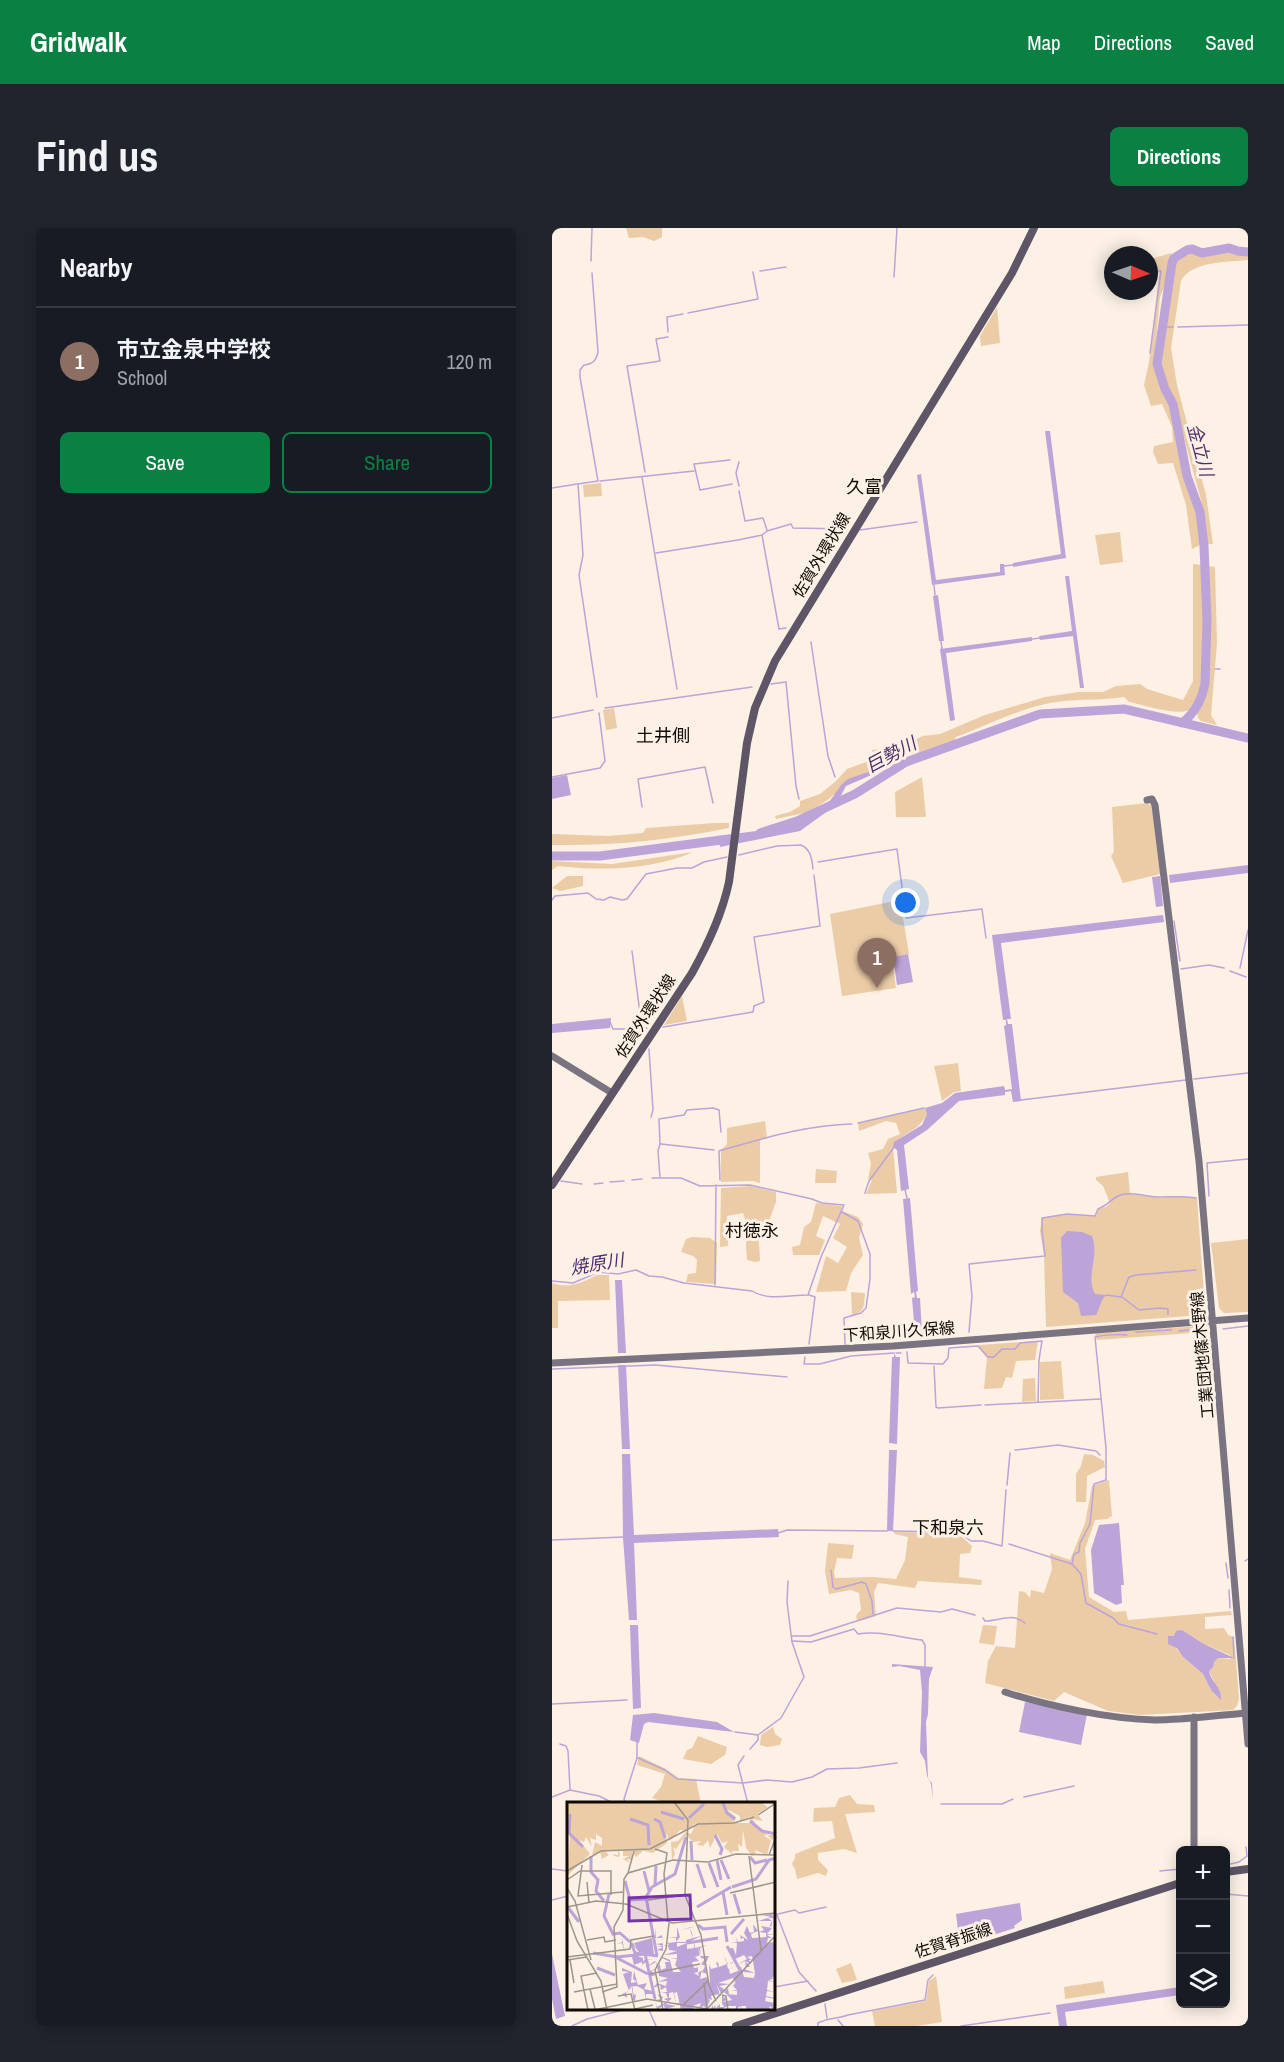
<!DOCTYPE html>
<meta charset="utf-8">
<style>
:root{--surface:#171b24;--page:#20242c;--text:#f1f3f6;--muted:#9ea1a6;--line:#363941;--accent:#0b8043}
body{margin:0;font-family:"Archivo Narrow","Noto Sans JP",sans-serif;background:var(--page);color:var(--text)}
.controls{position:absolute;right:18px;bottom:18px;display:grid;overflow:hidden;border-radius:9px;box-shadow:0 3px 15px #0003}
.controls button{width:54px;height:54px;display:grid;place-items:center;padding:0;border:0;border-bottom:2px solid var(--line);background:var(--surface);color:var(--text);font:30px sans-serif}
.compass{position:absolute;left:552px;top:18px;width:54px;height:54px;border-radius:50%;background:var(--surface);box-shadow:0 3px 15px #0003;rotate:92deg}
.you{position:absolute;left:354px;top:675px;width:21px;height:21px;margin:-15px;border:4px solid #fff;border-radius:50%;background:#1a73e8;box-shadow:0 0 0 9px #1a73e833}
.badge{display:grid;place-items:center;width:39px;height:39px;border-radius:50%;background:var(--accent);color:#fff;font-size:20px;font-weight:700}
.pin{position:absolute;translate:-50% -50px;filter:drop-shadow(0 2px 3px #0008)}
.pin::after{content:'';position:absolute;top:32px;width:21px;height:18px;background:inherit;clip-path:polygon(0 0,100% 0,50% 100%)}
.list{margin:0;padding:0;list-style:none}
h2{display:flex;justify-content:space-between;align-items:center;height:78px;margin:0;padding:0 24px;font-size:26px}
h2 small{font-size:20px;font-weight:400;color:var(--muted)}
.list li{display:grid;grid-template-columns:39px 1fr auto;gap:18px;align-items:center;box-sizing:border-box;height:108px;padding:0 24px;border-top:2px solid var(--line)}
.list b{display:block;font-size:22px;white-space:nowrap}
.list p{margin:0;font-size:20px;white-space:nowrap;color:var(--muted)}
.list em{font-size:20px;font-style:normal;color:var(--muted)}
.actions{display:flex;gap:12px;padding:18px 24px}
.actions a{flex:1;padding:14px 0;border:2px solid var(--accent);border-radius:9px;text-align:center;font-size:21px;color:var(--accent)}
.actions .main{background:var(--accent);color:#fff}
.icon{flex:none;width:33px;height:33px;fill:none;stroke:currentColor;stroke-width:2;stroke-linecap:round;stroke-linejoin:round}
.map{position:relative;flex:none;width:696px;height:1798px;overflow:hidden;border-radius:9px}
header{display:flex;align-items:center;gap:36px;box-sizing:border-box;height:84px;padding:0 30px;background:var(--accent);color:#fff}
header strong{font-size:28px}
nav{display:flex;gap:33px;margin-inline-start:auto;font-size:21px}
.intro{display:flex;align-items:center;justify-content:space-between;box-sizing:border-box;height:144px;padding:0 36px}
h1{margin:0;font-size:42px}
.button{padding:15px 27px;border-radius:9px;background:var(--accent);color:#fff;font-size:21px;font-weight:700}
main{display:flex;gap:36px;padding:0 36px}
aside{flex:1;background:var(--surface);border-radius:9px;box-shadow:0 3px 15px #0003}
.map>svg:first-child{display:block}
.green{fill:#ebcca7;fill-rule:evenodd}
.water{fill:#bca3d8}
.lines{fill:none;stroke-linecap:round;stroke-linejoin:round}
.stream{stroke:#bca3d8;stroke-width:1.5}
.river{stroke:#bca3d8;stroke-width:9}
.secondary{stroke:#797382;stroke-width:7}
.primary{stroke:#5e5667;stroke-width:8}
.labels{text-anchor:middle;stroke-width:6;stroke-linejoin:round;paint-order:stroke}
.street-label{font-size:16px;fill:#110b05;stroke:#fcf1e4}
.water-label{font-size:18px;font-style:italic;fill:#4e2d6c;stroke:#fcf1e4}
.neighbourhood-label{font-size:18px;fill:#110b05;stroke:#fcf1e4}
.inset-river{fill:none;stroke:#bca3d8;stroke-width:3}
.inset-road{fill:none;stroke:#9e958b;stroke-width:1.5}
.view{fill:#7635aa;fill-opacity:0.15;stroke:#7635aa;stroke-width:3}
.inset-edge{fill:none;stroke:#110b05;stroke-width:3}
</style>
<header>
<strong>Gridwalk</strong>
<nav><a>Map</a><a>Directions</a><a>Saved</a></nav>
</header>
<div class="intro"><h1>Find us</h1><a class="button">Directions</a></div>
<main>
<aside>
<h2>Nearby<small></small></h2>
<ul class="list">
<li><span class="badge" style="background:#8d6e63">1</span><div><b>市立金泉中学校</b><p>School</p></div><em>120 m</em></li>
</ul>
<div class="actions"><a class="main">Save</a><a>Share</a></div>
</aside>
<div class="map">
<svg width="696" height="1798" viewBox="0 0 696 1798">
<rect width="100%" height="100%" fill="#fcf1e4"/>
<path class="green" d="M74 0H110V9L102 13 91 9 77 10Z
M677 22 685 26 696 25V32C676 34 639 33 629 53L619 120 625 157 654 267 661 316H654L649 272 622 173 614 159 607 133 623 33 639 23 654 28 666 23Z
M619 25 616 49 608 69 602 134 610 162 619 178 636 258 646 284 650 316 640 321 634 277 621 235 606 236 601 224 602 218 621 214 620 199 610 176 599 178 592 157 597 134 607 45 597 44 599 31Z
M445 79 448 115 429 118 428 108Z
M49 255 50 268 32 269 31 257Z
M568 304 571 334 548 337 543 307Z
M641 336 651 337C653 362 661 471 637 482 624 488 592 477 577 474L572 469C546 473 519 470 493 476 465 482 431 499 404 509L401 515 366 526 357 525 298 552 277 571 257 584 224 591 223 588 238 584 248 578V573L268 566 283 554 295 541 322 531 320 522 349 518 371 508 388 506 433 487 493 469 527 464H551L564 458 588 456 595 461 631 472 641 453Z
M656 338 663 339 665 415 659 487 665 497 649 493 646 490 645 484 655 458 658 395Z
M62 480 65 500 54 502 51 482Z
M370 549 374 589H344L343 564Z
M595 575 600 578 608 646 571 655 559 628 562 624 560 579Z
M163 595H177V600C118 612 60 618 0 617V606L56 608 91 605 94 600Z
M141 624C102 642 48 643 6 638L0 642V633L60 636Z
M15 648H31V658L8 663 0 660Z
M348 672 357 726 340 729 344 760 290 768 278 686Z
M130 768 135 793 112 797Z
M406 835 409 863 402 864 390 873 382 838Z
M373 880 375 886C366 905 349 904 341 919L345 965 314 966 320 952 316 951 319 936 316 925 331 921 336 911 348 906 344 895 334 893 307 903 306 895Z
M213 893 215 910 208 912V955L201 953 169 954V922L175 916V900Z
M264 941 285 943 284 955H263Z
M576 944 578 966 611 970 619 968 645 970 653 1081 649 1087 494 1099 492 1027 488 1003 490 990 515 986 544 988 546 981 554 979 558 975 551 958 544 952V949Z
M199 958 224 964V974L217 993 206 995 208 1033 203 1034 195 1032 194 1015 197 1002 191 985 175 988 176 1018 168 1019 169 960Z
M264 975 290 978V983L306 989 311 996 307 1010 311 1027 299 1045 294 1063 264 1064 274 1028 286 1035 295 1019 281 1010 288 996 271 988 264 1008 273 1012 267 1027H241L240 1019 248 1017 252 999 259 994Z
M140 1009 158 1010 165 1015 164 1056 134 1054 136 1046 144 1045 145 1032 141 1028 129 1024 134 1011Z
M696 1011V1084L672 1085 667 1080 659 1015Z
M45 1047H57L58 1072 6 1073V1100H0V1055C17 1061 30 1055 45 1047Z
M299 1064 313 1065C312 1078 313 1084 300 1087Z
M649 1098 653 1104 545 1112 543 1108 544 1105Z
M486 1113 483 1132 464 1133 460 1150 454 1149 450 1160 432 1161 435 1130 426 1119 427 1117Z
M509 1133 512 1171 488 1172V1134Z
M483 1150 484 1173 470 1174 471 1151Z
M532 1226 541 1227 552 1233 553 1239 535 1248 534 1274H524V1246L529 1238Z
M557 1252 560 1288 555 1291 543 1292 533 1321 537 1369 562 1384 574 1383 576 1392 679 1383 680 1387 653 1389V1401L672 1400 676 1407 682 1409 687 1471 685 1478 681 1482 588 1487 556 1483 512 1464 502 1473 433 1455 436 1433 444 1418 463 1420 467 1363 473 1364 478 1370 479 1362 492 1365 500 1341 498 1325 518 1332 533 1295 540 1258ZM630 1402 652 1416 678 1427V1431L666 1430 661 1434 657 1443 662 1453 659 1462 651 1446 630 1428 616 1408H622Z
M342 1304 395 1305 410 1309 420 1318 418 1325 408 1326 407 1349 430 1352 429 1357 366 1353 363 1360 326 1355 322 1364 324 1388 307 1393 304 1390 305 1386 309 1382 307 1365 299 1362 277 1366 273 1343 276 1315 302 1317 300 1331 285 1330 282 1344 283 1350 321 1349 344 1351 353 1332 356 1309 343 1306Z
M431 1397 445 1398 442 1417 427 1415Z
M221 1499 223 1506 230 1511 228 1517 215 1519 208 1517 209 1507Z
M146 1508 175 1519 173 1527 159 1536 131 1531 135 1522 140 1520Z
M87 1528 114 1541 127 1550 144 1551 149 1576H117L100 1570 109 1559 113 1546 85 1537Z
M298 1567 305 1576 322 1577 323 1584 293 1586 305 1625 292 1621 266 1625V1632L276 1642 274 1648 266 1645 245 1651 243 1641 240 1636 243 1630V1626L283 1610 280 1593 261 1594 262 1580 283 1579 287 1570Z
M299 1735 305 1752 290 1755 284 1741Z
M384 1748 390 1794 365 1798H323L320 1783 374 1773 377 1753Z
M551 1753 553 1765 513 1771 512 1759Z"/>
<path class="water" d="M493 203H498L514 330 461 339V335L509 326Z
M369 246 384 352 448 344V336H452L453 347 380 357 365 247Z
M513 348H517L532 460H528L521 408 488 412 487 408 520 403Z
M386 367 392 413H387L381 368Z
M480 409V413L394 425 403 492 398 493 388 421Z
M330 539 331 542 294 558 284 577 248 603 168 619 166 608 219 601 251 594 273 580 289 557 296 551Z
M15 547 19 567 0 571V550Z
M696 637V645L618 655 617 647Z
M608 648 611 678 604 679 600 649Z
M611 687 612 694 449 715 459 791H455L456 796H460L469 873 461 874 459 863 453 864V867L407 873 375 902 352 917 357 961 349 963 345 922 341 919 342 914 370 897 375 886 373 880 390 875 403 865 452 858 453 862 460 861 452 798 454 797V792H451L440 707Z
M356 726 361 754 345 757 341 729Z
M59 790 58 800 0 805V796Z
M358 970 366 1063 364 1064 365 1070H368L370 1105 366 1109V1106H363L360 1070 363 1069 362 1064 359 1066 351 971Z
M515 1003 530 1004 540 1008C548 1029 533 1048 543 1066L554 1067C548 1073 548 1080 544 1087L529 1088 526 1075 511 1064 509 1010Z
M63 1052H70L74 1125H66Z
M342 1125 344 1129H348L345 1216 337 1215 340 1129H342Z
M66 1137H74L78 1221H70Z
M337 1222H345L341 1303H335Z
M70 1226H78L82 1307 226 1301 227 1309 82 1315 85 1392H77L71 1309Z
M567 1295 572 1357H569L570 1375 564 1377 542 1365 539 1322 547 1297Z
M78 1397H86L89 1480 81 1481Z
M630 1402 652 1416 682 1430H666L662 1434 661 1439 657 1443C659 1454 670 1459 669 1472L659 1462 651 1446 630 1428 625 1420 616 1416V1408H622L624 1403Z
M340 1436 381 1439 377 1451 376 1486 374 1494 376 1551 380 1555 381 1572 379 1556 375 1548 373 1533 368 1524 370 1464 368 1442 347 1438 340 1439Z
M473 1474 535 1486 529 1517 467 1504Z
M102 1485 165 1494 182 1504 96 1494 92 1496 87 1515 78 1512 81 1487Z
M468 1675 470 1692 462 1698 463 1700 416 1715 407 1710 404 1686Z
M0 1726 13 1788 4 1791 0 1771Z
M628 1759V1767L513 1784 515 1798H507L504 1777Z"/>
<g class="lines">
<path class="stream" d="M39 33 40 0
M597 42 609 43 598 125
M208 43 234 39
M40 45 46 124C44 133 41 136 32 137L28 142V149L46 253 26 256 31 327 27 347 45 469
M342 49 345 0
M136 85 206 71 201 44
M610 99H621
M626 99 696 97
M116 104 115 89 131 86
M178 232 142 236 148 262 180 256
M187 234 184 245 187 258
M93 244 75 138 108 133 104 111 116 109
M90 249 125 461
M48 253 142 243
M0 260 25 256
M187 263 193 293 211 290 215 302
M308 302 365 294
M210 307 227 401 234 400
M104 325 186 312 210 307 215 303 239 296 241 300 295 301
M452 338 461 337
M382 357 383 367
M480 411 488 410
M389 413 390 421
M259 414 276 528 283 549
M655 441H658
M663 441H668
M219 456 234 454 244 558 247 571
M53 480 200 459
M0 490 41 482
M0 549 48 540 53 533 47 485
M90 579 86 551 153 539 161 575
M187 627 225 618 249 617C259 621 260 632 261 641
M266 634 345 621 354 690 430 681 434 710
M0 672 3 668 36 665 44 671 52 672 58 669 70 672 75 671 94 646 125 640H140L152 634 175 629
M622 693 628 733
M80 723 90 801 95 800
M688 740 696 702
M629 741 657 737 672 740
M678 743 694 749
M58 794 61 801H83
M111 799 201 784 202 778 212 774 202 709 268 698 262 647
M97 821 101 882 99 889
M642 851 696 845
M469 872 634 852
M306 895 372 880
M109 916 162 922
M108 949 106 923 108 916 107 891 132 887 135 882 161 880 167 882 169 904
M80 952 90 951
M168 952 167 923 170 922C213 910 255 897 300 896
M9 953 30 956
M58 954 72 953
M42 956 51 955
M353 962 355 970
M313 965 317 953 343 918
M657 968 655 935 696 931
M290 984 306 993 318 1026V1051L314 1080 309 1085 292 1090 293 1116
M0 1053 21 1055 47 1044 66 1046 84 1042 97 1048 110 1049 132 1055 200 1063C215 1073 238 1067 256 1067L269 1029 292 977 270 975 260 971 198 957 148 958 129 950H100
M163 1057 164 957
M554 1067 569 1069 577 1049 584 1047 644 1042
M570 1069 587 1082 608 1080 616 1081V1086
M671 1101 696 1098
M627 1103 647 1101 651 1103
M417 1104 420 1068 417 1036 493 1028 490 1003V990L515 986 543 988 546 981C555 978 558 972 566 968 579 962 597 970 610 969 622 969 632 968 644 970
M584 1104 619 1102
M257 1116 263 1069 257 1067
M355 1124 356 1135 391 1136 396 1130 397 1120 426 1118 436 1129H442L450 1121H463L468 1115 490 1113 487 1132 486 1174
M344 1125H349
M253 1129 252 1136H268L299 1128 342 1125
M382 1138 384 1179 386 1180 429 1177
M0 1141 104 1137 235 1149
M433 1177 548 1171
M463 1222 506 1217 544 1223 548 1227
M455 1257 458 1225
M341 1303 397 1304 410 1307 419 1313H431L450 1318 454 1262
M226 1305 235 1302 335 1303
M0 1312 71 1309
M457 1316 520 1336 529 1346 534 1375 561 1390 567 1396 605 1406
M693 1333 696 1331
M674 1335 676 1350
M520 1336 522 1326 527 1324 528 1315 538 1296 542 1256 554 1252V1220L543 1109C551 1107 567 1106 575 1107
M279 1342 281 1359 284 1361 310 1354 314 1356 320 1373 321 1386
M677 1362 678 1380
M431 1390 433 1393C448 1393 460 1384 473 1395
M240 1408H258L345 1380 389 1384 400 1381 423 1387
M681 1409 682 1430
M241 1413 259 1414 302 1401 306 1406C327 1402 348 1410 370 1412L373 1417V1439
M0 1476 75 1472
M183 1504 206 1507 229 1490 252 1449 240 1414 235 1374 236 1353
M8 1516 14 1518 16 1523 18 1561
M198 1521 206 1512V1507
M192 1528 186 1537 196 1576
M86 1530 113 1542 125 1551 191 1555 215 1552 240 1554 260 1549 275 1541 307 1540 345 1535
M0 1569 18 1562 47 1568 63 1576
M472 1569 522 1558
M73 1576 72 1571 85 1530V1514
M389 1576H450L461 1571
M674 1637 687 1634 695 1628 694 1619
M0 1641 16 1643
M608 1643 628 1641
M674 1666 696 1668
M0 1672 16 1668
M222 1685 225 1687 247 1744 264 1763
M226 1686 243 1682 247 1685 274 1679
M222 1759 256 1753
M273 1776 275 1790
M97 1782 104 1798
M286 1792 291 1798
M20 1798 35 1791 71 1782
M266 1798V1795C276 1790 285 1791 296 1787L373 1772 376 1752 381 1747
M409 1798 498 1785"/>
<path class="river" d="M630 495C643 485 650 472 653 455L655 393 652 318 648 284 635 248 621 176 613 161 605 136 620 35 622 30 635 22 640 21 650 25 677 20 686 23 696 24
M208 605 245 593 303 566 354 534 488 486 572 481 696 510
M0 628H48L177 611"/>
<path class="secondary" d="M595 572 600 571 603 577 647 933 696 1516
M0 828 60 865
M0 1135 341 1118 696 1090
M453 1464C496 1478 558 1491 603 1492 634 1492 665 1487 696 1485
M642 1622V1489"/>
<path class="primary" d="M0 957 140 745C156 716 170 687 177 654L195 515 203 480 223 433 460 45 482 0
M674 1644 696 1641
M184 1798 628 1655"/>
</g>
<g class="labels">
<g class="street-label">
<text transform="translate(269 327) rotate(-59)" y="6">佐賀外環状線</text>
<text transform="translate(93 788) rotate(-57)" y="6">佐賀外環状線</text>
<text transform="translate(347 1103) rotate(-4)" y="6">下和泉川久保線</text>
<text transform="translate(650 1127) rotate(-95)" y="6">工業団地篠木野線</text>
<text transform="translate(401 1712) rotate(-18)" y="6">佐賀脊振線</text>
</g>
<g class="water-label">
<text transform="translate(648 222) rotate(75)" y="6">金立川</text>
<text transform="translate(339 527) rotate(-28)" y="6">巨勢川</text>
<text transform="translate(45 1036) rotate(-9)" y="6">焼原川</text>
</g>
<g class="neighbourhood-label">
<text x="312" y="265">久富</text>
<text x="111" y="514">土井側</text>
<text x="200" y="1009">村徳永</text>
<text x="396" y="1306">下和泉六</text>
</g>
</g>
<g transform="translate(15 1574)">
<rect width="208" height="208" fill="#fcf1e4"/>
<path d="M0 0H136L134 4 136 0H193L201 5 190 12 196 19 185 17 188 20 185 21 182 17 185 14 173 19V14L156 5 169 15 167 21H185L202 33H208V34L205 38 200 32 197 34 204 38 200 53 188 48 189 52 185 54 179 46 176 28 175 45 171 42 172 49H165L166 53 157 45 161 39 155 41 150 32 143 46 141 38 136 44 130 43 134 39 126 40 119 33 109 47 106 45 108 52 105 58 104 40 111 39 119 30 124 32 129 21 119 29 113 28 103 39 99 31 100 41 86 51 72 48 76 49 69 55 65 49V58L60 57 63 61 56 57 62 54H56V49H52L53 54 51 55 47 54 46 52 51 53V49L46 48 38 49 42 53 35 57 33 50 25 53 28 40 35 44V36L29 32V38L23 36 25 45 19 35 17 40 12 38 23 52 0 74 3 36Z" fill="#ebcca7"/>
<path d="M205 112 207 116H201L205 119V126L200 132 208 133H200L205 136H201L200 141 208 140V177L205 174 206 177 201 178 208 180 201 179 200 188 208 190 200 189 199 194 208 196V192V197L199 195 198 199 208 201 207 208 203 204 202 208H179V204H174L175 208 173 204 169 208V204H161L153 208 149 206 153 202 148 204 149 207 143 208 146 203V207L147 204 153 202V195V205H157L155 201V193L160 198 155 200 165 198 157 190 161 186 162 192H159L170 193V189L164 188H170L166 184 169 180 164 182 168 180 166 176 151 181 163 182 152 184 157 187 154 192 149 181 153 193 149 197 152 192 144 194 145 198 140 196 143 198 139 207 137 204 132 206 134 201 126 204V208H114L110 190 107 191 109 201H112L113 203 109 202 106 190 102 191V196H105L99 202 109 204 99 207H111L107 208H98L97 203 90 208 87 192H79V197L77 188 70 184 62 185 66 186V190L67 193 69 192 68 199 66 198 65 186 62 187V189L59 191 60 196 55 192 62 189 56 172 62 170 55 169V166L65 170 64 181 70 180 66 177 67 169 71 183 76 182 74 174 76 182 80 181 77 187 86 189 80 159 75 163V160L67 163 65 155 67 153 76 156V160L77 158 86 157 81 158 82 163 88 159 92 164V159L94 168 99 166 98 160H94H103L93 155H96L103 158 106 170H114L108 163 110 157H104L110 156V152L96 153 110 149 102 148 101 144H96V149L90 148 96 145H89L96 144 89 142 96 141 95 136H88V126L89 136 95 133 96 144 102 143 100 141 99 130 100 141 109 140V136H100L110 135V125L113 135 109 140H119V138L126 136 124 131 118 132 124 131 123 126 114 128 128 124 123 126 125 131 130 129 125 131 126 136 134 134 120 141H110V145L120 141V147L127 146V139L128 146 140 143 133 146 134 152 131 146 133 153 128 155 132 159 125 160 127 166 138 164 134 162 138 157 134 156 133 154H142L138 163 140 172 135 170 138 164 131 165V170L127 171 132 174 131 171 135 168 133 177 140 175V173H142H140L143 182 142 162 144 167 151 165 149 161 151 160 152 165 160 162 158 157 148 160 158 157 156 148 157 153 162 152 157 153 159 158 163 157 159 158 160 162V160L161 162 166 160V161L160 162 161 167 169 165 162 167 163 172 173 168 169 159 173 165H179L178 159 174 161 173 162V161L180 157 177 153 166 158 161 146V144L164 153 163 146H166L169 153 170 141H165L170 140 169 135 171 140 177 139V136L174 137 173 133 181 138 177 131 180 124 183 131 187 130 186 122 191 129 184 132 185 136 199 135V131L192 130 197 128 194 124 205 126 204 121V124L202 125 205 119H191L204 115 195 113ZM185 154 188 171 177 167 176 170 188 171 187 176 177 175 174 165H183L178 159 184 162 182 158H185L180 155ZM89 160 92 174 101 176 91 180 100 179 99 184 90 181 86 186 85 180 89 179 85 180 83 175 89 173 84 169 87 168 88 167 82 169V164ZM93 183 94 188 99 185 100 190H94L99 191 101 196 97 197 101 199 90 205 88 198 94 200 96 195 90 192 94 197 89 198 86 186ZM55 136 57 146 65 144V140L70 146 67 141 85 136 87 153 72 150 67 144 57 146 58 151 55 141 50 142 55 140Z" fill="#bca3d8" fill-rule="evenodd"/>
<path class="inset-river" d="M156 1 160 11 168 17M94 10 117 17M3 12 2 31 16 45M122 16 137 2M63 17 81 23 82 43M87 17 93 20 98 36M183 19 195 29 209 32M148 33 155 47 153 53M124 39 125 58M24 54V70L31 78 29 89 37 99M183 55 188 61 200 58M150 58 154 78M154 58 162 77M142 61 151 85M130 62 138 86M77 69 82 89M58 79 63 98 79 97M88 83 89 64M165 85 189 77 202 58 209 56M156 90 160 113M42 92 37 114 46 132 53 131 63 140M167 92 173 112M0 104 12 120M130 105 164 85M131 123 136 127 158 125 160 140M164 132 177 117M64 141 68 151 91 154M120 141 151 136M160 144 175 172M26 151 50 155 78 152M78 152 88 197M90 154 79 95 85 85 108 72 119 35M50 156 81 172M30 166 48 173"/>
<path class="inset-road" d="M107 0 121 18 118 93 134 133 142 183 149 199M191 13 209 1M88 47 100 51 97 72 101 120M202 53 209 35M182 54 194 148M15 63 11 94 56 90M0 69 34 49 83 47 131 22 167 21 187 15M61 71 67 49M0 78 13 69H44V93M20 80 22 101M0 86 8 99 24 158M163 91 209 80M81 98 118 93M0 105 29 99 59 102 105 121 209 111M0 112 10 139 34 179 40 208M20 138 37 135 38 140 49 138M0 155 63 147 64 138 87 134M0 158 20 155M3 158 7 181M82 172 133 162M137 181 140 206M23 187 28 207M7 190 50 182M35 190 50 185 47 125 56 108 57 77 61 71 106 58 141 60 169 52 209 53M155 193 159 194 161 208M51 194 64 192 68 208M117 202 141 179M68 207 86 203M21 208 14 174 30 171M27 208 80 197 140 207 209 133M96 208 88 168 99 147 102 121"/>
<path class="view" d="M123 93 124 117 62 119V96Z"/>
<rect width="208" height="208" class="inset-edge"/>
</g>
</svg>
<div class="controls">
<button>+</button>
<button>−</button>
<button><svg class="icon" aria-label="layers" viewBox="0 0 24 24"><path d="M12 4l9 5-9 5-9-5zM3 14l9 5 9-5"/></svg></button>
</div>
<svg class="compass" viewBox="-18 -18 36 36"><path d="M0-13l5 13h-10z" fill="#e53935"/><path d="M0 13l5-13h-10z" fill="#9ea1a6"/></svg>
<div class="you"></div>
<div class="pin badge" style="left:325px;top:760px;background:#8d6e63">1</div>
</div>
</main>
